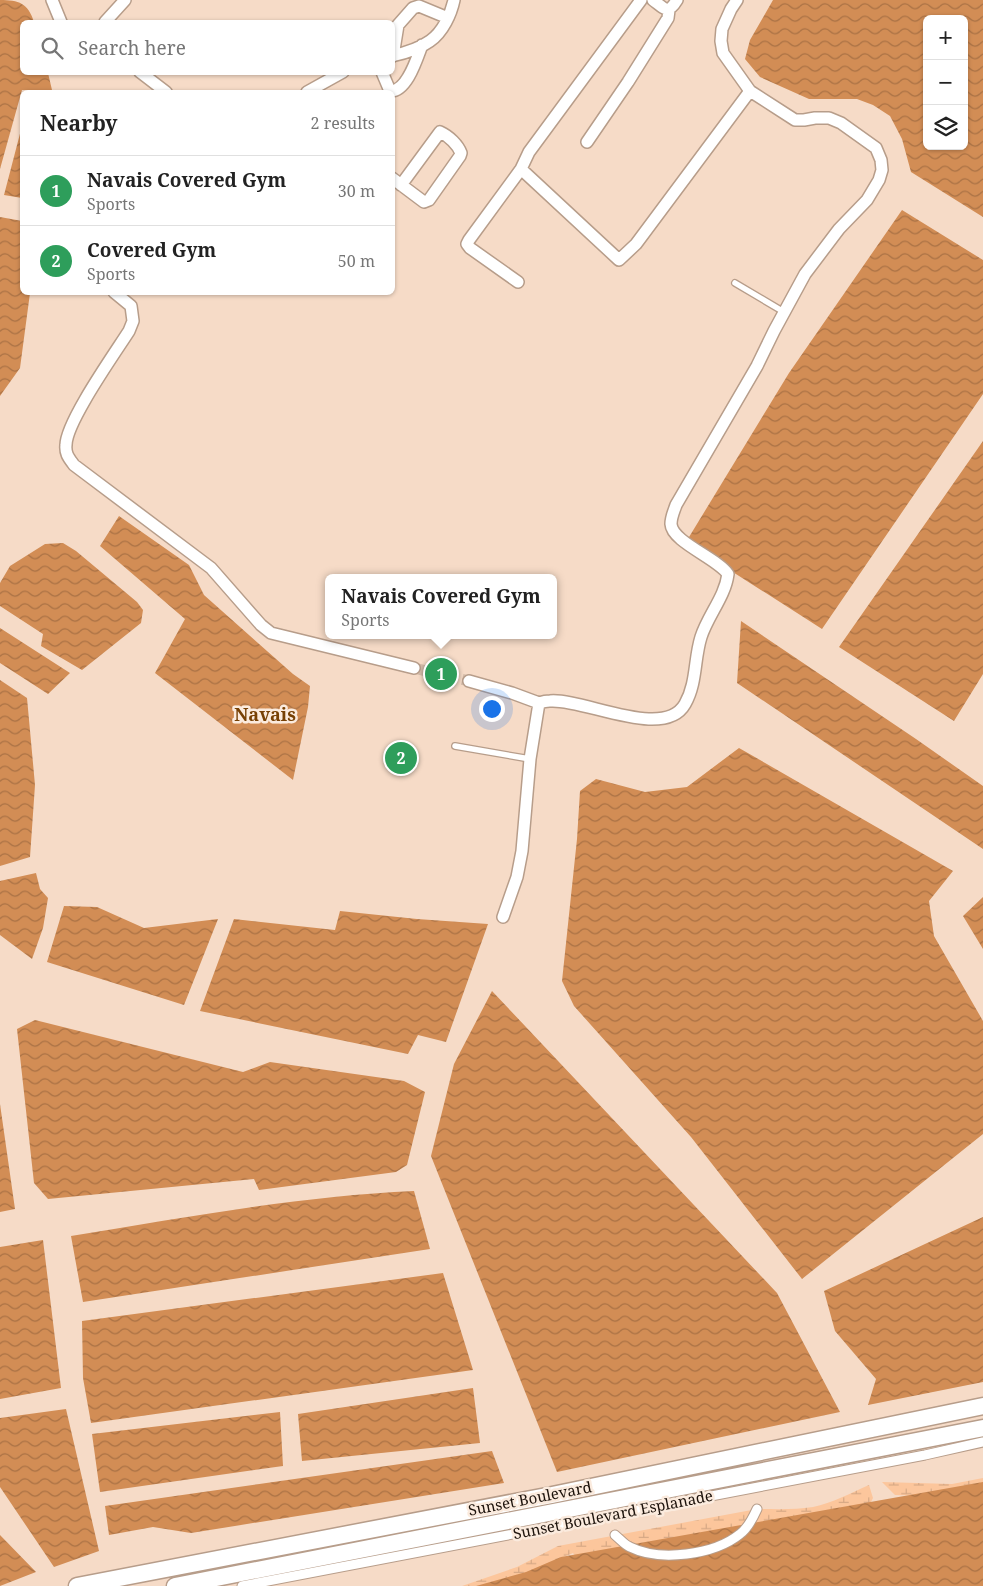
<!DOCTYPE html>
<meta charset="utf-8">
<style>
:root{--surface:#fff;--page:#f2f2f2;--text:#222;--muted:#767676;--line:#e0e0e0;--accent:#a06028}
body{margin:0;font-family:"Noto Serif",serif;background:var(--page);color:var(--text)}
.controls{position:absolute;right:15px;top:15px;display:grid;overflow:hidden;border-radius:8px;box-shadow:0 1px 4px #0004}
.controls button{width:45px;height:45px;display:grid;place-items:center;padding:0;border:0;border-bottom:1px solid var(--line);background:var(--surface);color:var(--text);font:25px sans-serif}
.you{position:absolute;left:491px;top:708px;width:18px;height:18px;margin:-12px;border:4px solid #fff;border-radius:50%;background:#1a73e8;box-shadow:0 0 0 8px #1a73e833}
.badge{display:grid;place-items:center;width:32px;height:32px;border-radius:50%;background:var(--accent);color:#fff;font-size:16px;font-weight:700}
.pin{position:absolute;translate:-50% -50%;border:2px solid #fff;box-shadow:0 1px 5px #0006}
.popup{position:absolute;left:325px;top:574px;width:232px;height:65px;box-sizing:border-box;display:grid;place-content:center;border-radius:8px;background:var(--surface);filter:drop-shadow(0 1px 4px #0005);font-size:16px;white-space:nowrap;color:var(--muted)}
.popup b{font-size:19px;color:var(--text)}
.popup::after{content:'';position:absolute;left:50%;top:100%;margin-left:-10px;border:10px solid transparent;border-top-color:var(--surface)}
.list{margin:0;padding:0;list-style:none}
h2{display:flex;justify-content:space-between;align-items:center;height:65px;margin:0;padding:0 20px;font-size:21px}
h2 small{font-size:16px;font-weight:400;color:var(--muted)}
.list li{display:grid;grid-template-columns:32px 1fr auto;gap:15px;align-items:center;box-sizing:border-box;height:70px;padding:0 20px;border-top:1px solid var(--line)}
.list b{display:block;font-size:19px;white-space:nowrap}
.list p{margin:0;font-size:16px;white-space:nowrap;color:var(--muted)}
.list em{font-size:16px;font-style:normal;color:var(--muted)}
.icon{flex:none;width:28px;height:28px;fill:none;stroke:currentColor;stroke-width:2;stroke-linecap:round;stroke-linejoin:round}
.map{position:relative;flex:none;width:983px;height:1586px;overflow:hidden}
.search{position:absolute;background:var(--surface);box-shadow:0 1px 4px #0004;left:20px;top:20px;width:375px;height:55px;display:flex;align-items:center;gap:12px;box-sizing:border-box;padding:0 18px;border-radius:8px;color:var(--muted);font-size:19px}
.panel{position:absolute;background:var(--surface);box-shadow:0 1px 4px #0004;left:20px;top:90px;width:375px;height:205px;border-radius:8px}
.map>svg:first-child{display:block}
.wetland{fill:url(#wetland-marsh)}
.water{fill:url(#water-waves);fill-rule:evenodd}
.lines{fill:none;stroke-linecap:round;stroke-linejoin:round}
.minor-tunnel{stroke:#d5bdab;stroke-width:11;stroke-dasharray:11 5.5;stroke-linecap:butt}
.service-casing{stroke:#b79d8a;stroke-width:8}
.pedestrian-casing{stroke:#b79d8a;stroke-width:11}
.minor-casing{stroke:#b79d8a;stroke-width:14}
.secondary-casing{stroke:#b79d8a;stroke-width:19}
.service{stroke:#fff;stroke-width:5.5}
.pedestrian{stroke:#fff;stroke-width:9}
.minor{stroke:#fff;stroke-width:11}
.secondary{stroke:#fff;stroke-width:16}
.labels{text-anchor:middle;stroke-width:5;stroke-linejoin:round;paint-order:stroke}
.street-label{font-size:15px;fill:#1c120b;stroke:#fbebde}
.quarter-label{font-size:18px;font-weight:bold;fill:#774004;stroke:#fbebde}
</style>
<div class="map">
<svg width="983" height="1586" viewBox="0 0 983 1586">
<defs>
<pattern id="wetland-marsh" width="20" height="14" patternUnits="userSpaceOnUse" patternTransform="scale(1.25)"><rect width="20" height="14" fill="#fcc69c"/><path d="M1 5h8M5 5V1M11 12h8M15 12V8" fill="none" stroke="#d7a985"/></pattern>
<pattern id="water-waves" width="16" height="10" patternUnits="userSpaceOnUse" patternTransform="scale(1.25)"><rect width="16" height="10" fill="#d28d55"/><path d="M0 5q4-4 8 0t8 0" fill="none" stroke="#aa7245"/></pattern>
</defs>
<rect width="100%" height="100%" fill="#f6dbc7"/>
<path class="wetland" d="M983 1478V1497L895 1495 882 1482 952 1484Z
M869 1485 873 1498 867 1510 583 1566 573 1553 561 1558 548 1586H462L517 1567 558 1546 757 1509C775 1509 795 1510 813 1507 832 1503 851 1493 869 1485Z"/>
<path class="water" d="M0 0C19 0 28 3 34 22H22V72L48 73 52 90H22L0 169Z
M773 0H983V217L911 172 902 139 890 116 873 105 857 99H809L760 77 745 59 750 40ZM927 19H964V146H927Z
M22 126V198L4 195Z
M902 210 983 260V394L822 629 686 542 789 373Z
M0 217 22 221V292L30 293 20 368 0 396Z
M983 441V674L954 721 839 647Z
M119 516 189 565 204 595 293 674 310 686 308 707 293 780 155 673 185 619 100 546Z
M63 543 76 551 137 602 143 610 141 623 82 670 41 646 43 634 0 606V583L10 566 45 544Z
M741 621 916 739 983 786V849L737 683Z
M0 628 70 673 48 694 0 663Z
M0 680 27 698 35 785 30 857 0 866Z
M739 748 953 871 929 901 934 936 983 1021V1134L802 1279 691 1137 574 1006 562 981 577 839 580 791 596 779 645 792 687 787Z
M36 873 40 889 48 898 43 928 32 959 0 935V881Z
M983 897V949L963 916Z
M64 906 97 907 144 928 218 919 184 1005 47 962Z
M340 911 417 919 488 924 446 1042 418 1035 408 1054 200 1011 234 919 335 930Z
M492 991 777 1293 840 1412 557 1472 431 1156 454 1064Z
M35 1020 243 1072 270 1062 404 1081 425 1092 407 1165 396 1172 259 1190 254 1179 48 1199 34 1183 17 1029Z
M0 1104 15 1209 0 1212Z
M414 1191 430 1249 83 1302 71 1236C184 1218 299 1196 414 1191Z
M983 1217V1382L868 1405 876 1379 835 1331 824 1291Z
M43 1240 61 1388 0 1399V1247Z
M443 1273 473 1370 91 1423 83 1378 82 1321Z
M473 1388 480 1443 302 1461 298 1414Z
M66 1409 99 1551 54 1567 0 1487V1418Z
M280 1412 283 1466 100 1492 92 1434Z
M492 1451 504 1483 191 1533 153 1527 109 1535 105 1506Z
M983 1482V1586H476L526 1572 561 1557 578 1554Z
M0 1535 36 1572 0 1586Z"/>
<g class="lines">
<path class="minor-tunnel" d="M414 668 469 681"/>
<defs>
<path id="service" d="M735 283 784 312
M455 746 530 759"/>
<path id="pedestrian" d="M615 1535C620 1539 625 1545 630 1547 660 1562 714 1555 740 1534 748 1528 753 1518 757 1509
M242 1586 925 1455 983 1442"/>
<path id="minor" d="M52 0 61 22
M653 0C665 9 668 15 677 0
M105 22 125 0
M392 56C405 53 419 49 430 41 443 32 451 14 454 0
M393 56 398 25 413 8 419 6 448 18
M140 72 166 92
M382 72 390 91C407 92 417 58 422 45
M307 92 343 72
M587 142 628 82 668 18 669 10
M521 169 619 260 636 244 750 91
M392 178 424 202 429 200 460 156 461 153C458 145 449 136 440 132L401 185
M518 282 470 248 467 244 469 240 521 169 529 152 641 0
M114 292 131 306 133 321 129 331C115 353 66 422 66 445 65 454 69 458 74 465L211 568 261 625 271 633 414 668
M469 681 512 693 539 703 530 759 522 851 517 877 503 917
M539 703C542 702 546 701 550 701 583 698 664 741 685 704 697 683 694 659 701 637 708 615 725 597 728 574 717 558 672 542 671 524 671 517 674 511 676 505L757 366 774 331 805 274 839 229 867 200 879 180 882 170 881 160 876 148 841 123 829 118H815L804 120H795L750 91 723 53 721 41 722 29 731 9 737 0"/>
<path id="secondary" d="M77 1586 552 1495 983 1406
M175 1586 983 1428"/>
</defs>
<use href="#service" class="service-casing"/>
<use href="#pedestrian" class="pedestrian-casing"/>
<use href="#minor" class="minor-casing"/>
<use href="#secondary" class="secondary-casing"/>
<use href="#service" class="service"/>
<use href="#pedestrian" class="pedestrian"/>
<use href="#minor" class="minor"/>
<use href="#secondary" class="secondary"/>
</g>
<g class="labels">
<g class="street-label">
<text transform="translate(530 1499) rotate(-11)" y="5">Sunset Boulevard</text>
<text transform="translate(613 1515) rotate(-11)" y="5">Sunset Boulevard Esplanade</text>
</g>
<g class="quarter-label">
<text x="265" y="721">Navais</text>
</g>
</g>
</svg>
<div class="controls">
<button>+</button>
<button>−</button>
<button><svg class="icon" aria-label="layers" viewBox="0 0 24 24"><path d="M12 4l9 5-9 5-9-5zM3 14l9 5 9-5"/></svg></button>
</div>
<div class="you"></div>
<div class="pin badge" style="left:441px;top:674px;background:#2e9e5b">1</div>
<div class="popup"><b>Navais Covered Gym</b>Sports</div>
<div class="pin badge" style="left:401px;top:758px;background:#2e9e5b">2</div>
<div class="search"><svg class="icon" aria-label="search" viewBox="0 0 24 24"><circle cx="10" cy="10" r="6"/><path d="M15 15l6 6"/></svg>Search here</div>
<section class="panel">
<h2>Nearby<small>2 results</small></h2>
<ul class="list">
<li><span class="badge" style="background:#2e9e5b">1</span><div><b>Navais Covered Gym</b><p>Sports</p></div><em>30 m</em></li>
<li><span class="badge" style="background:#2e9e5b">2</span><div><b>Covered Gym</b><p>Sports</p></div><em>50 m</em></li>
</ul>
</section>
</div>
